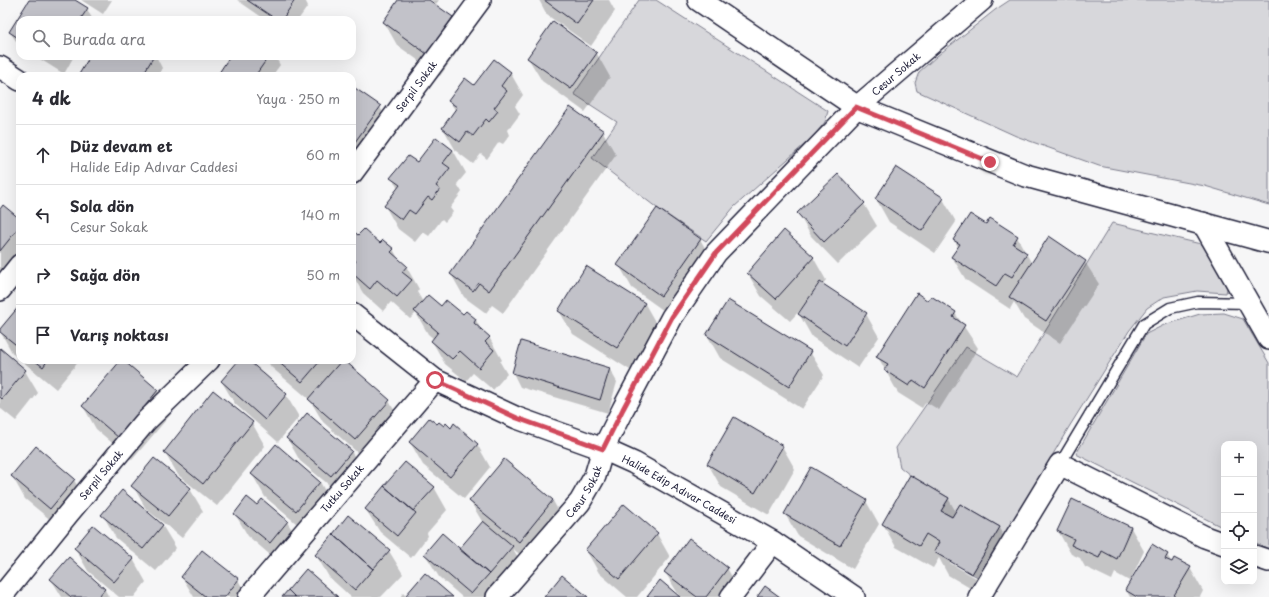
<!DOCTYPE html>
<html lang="tr">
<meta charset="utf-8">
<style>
:root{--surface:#fff;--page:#f7f7f7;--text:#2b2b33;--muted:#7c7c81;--line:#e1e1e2}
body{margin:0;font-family:"Playpen Sans",sans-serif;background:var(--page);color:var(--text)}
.controls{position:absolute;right:12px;bottom:12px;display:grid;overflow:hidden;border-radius:8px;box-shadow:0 4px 16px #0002}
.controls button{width:36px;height:36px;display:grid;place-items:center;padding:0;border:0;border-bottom:1px solid var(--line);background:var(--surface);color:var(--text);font:20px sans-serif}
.stop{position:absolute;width:12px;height:12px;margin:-9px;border:3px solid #d1495b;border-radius:50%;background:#fff}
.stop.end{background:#d1495b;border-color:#fff;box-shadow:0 1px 4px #0008}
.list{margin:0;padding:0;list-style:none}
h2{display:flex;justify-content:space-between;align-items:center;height:52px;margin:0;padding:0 16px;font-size:17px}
h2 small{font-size:13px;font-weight:400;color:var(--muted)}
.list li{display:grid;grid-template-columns:26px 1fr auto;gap:12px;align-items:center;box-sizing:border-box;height:60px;padding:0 16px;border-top:1px solid var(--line)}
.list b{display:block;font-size:15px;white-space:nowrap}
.list p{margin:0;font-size:13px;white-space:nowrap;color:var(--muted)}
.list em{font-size:13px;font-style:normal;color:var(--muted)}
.icon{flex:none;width:22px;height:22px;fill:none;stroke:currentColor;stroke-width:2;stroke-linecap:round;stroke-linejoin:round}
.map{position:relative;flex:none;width:1269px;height:597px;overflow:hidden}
.search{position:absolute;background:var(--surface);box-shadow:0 4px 16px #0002;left:16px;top:16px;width:340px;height:44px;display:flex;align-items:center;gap:10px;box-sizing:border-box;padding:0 14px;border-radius:12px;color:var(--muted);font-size:15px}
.panel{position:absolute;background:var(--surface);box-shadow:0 4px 16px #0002;left:16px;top:72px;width:340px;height:292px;border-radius:12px}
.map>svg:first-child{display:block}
.green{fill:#d7d7db;stroke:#7c7c8b}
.shadow{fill:#0003;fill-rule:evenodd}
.building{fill:#c2c2c9;stroke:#22223b}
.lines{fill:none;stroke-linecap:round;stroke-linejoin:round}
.lane-casing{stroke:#22223b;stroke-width:13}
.street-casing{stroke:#22223b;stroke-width:24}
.secondary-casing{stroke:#22223b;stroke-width:25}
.lane{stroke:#fff;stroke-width:10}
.street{stroke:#fff;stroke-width:21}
.secondary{stroke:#fff;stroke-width:22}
.route{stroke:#d1495b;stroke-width:5}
.labels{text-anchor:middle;stroke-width:3;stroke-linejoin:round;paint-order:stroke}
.street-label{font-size:10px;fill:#22223b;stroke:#fff}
</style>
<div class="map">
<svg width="1269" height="597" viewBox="0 0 1269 597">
<rect width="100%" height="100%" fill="#f6f6f7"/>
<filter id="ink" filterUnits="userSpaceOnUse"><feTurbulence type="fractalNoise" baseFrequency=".025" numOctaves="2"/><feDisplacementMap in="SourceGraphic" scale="8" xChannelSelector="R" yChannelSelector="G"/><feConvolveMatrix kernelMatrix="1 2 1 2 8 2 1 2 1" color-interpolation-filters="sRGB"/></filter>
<g filter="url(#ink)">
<path class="green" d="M639 0H656L828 111 825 122 814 136 734 207 706 241 657 208 592 158 617 122 574 94Z
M1010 0H1269V205L1205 186 1099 166 1016 136 917 91 915 83 919 72 937 56 995 10Z
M1112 223 1205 245 1228 284 1226 293 1197 291 1164 297 1147 308 1129 331 1069 427 980 578 972 574 1000 527 960 504 952 517 941 511 949 498 910 475 900 467 896 448 966 347 1017 377Z
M1224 313 1243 319 1269 363V549L1254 542V444H1224V528L1076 454 1146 334 1164 325 1200 314Z"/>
<path class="shadow" d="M30 0H73L87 9 93 20H20V47L10 32Z
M81 0H112L103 14Z
M237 0H305L308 6 298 20H266Z
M400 0H427L452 18 465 41 440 76 397 45 384 22Z
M431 0H439L436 4Z
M539 0H609L615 11 591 46 547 15Z
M553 23 597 54 610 77 585 112 542 81 528 58Z
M35 56H74L64 74Z
M91 56H156L162 68 158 76H79Z
M232 56H275L280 65 272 76H218Z
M510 72 523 95 515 106 520 114 508 130 510 135 503 144 499 142 487 159 481 154 473 164 456 151 443 128 456 111 449 101 475 86Z
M352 87 380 107 388 121 352 158Z
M603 132 616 155 503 313 492 305 486 313 464 297 451 274Z
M453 150 466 173 457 184 462 192 450 208 453 212 445 222 442 219 429 236 423 232 415 242 398 229 385 206 398 189 392 178 417 164Z
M876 199H943L956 222 935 253 889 222Z
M864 204 877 226 838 264 811 236 798 213Z
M0 210 20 220V265L0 290Z
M986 226 1017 237 1032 264 1085 262 1099 284 1060 343 1024 319 1014 302 1010 309 966 280 952 257 959 248 954 240Z
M352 231 358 236 393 249 399 260 406 266 419 289 417 292 423 302 463 315 466 312 476 320 482 332 489 337 502 360 500 362 507 374 493 390 473 373 466 381 445 364 432 341 434 339 428 334 416 313 410 319 391 302 383 311 363 293 352 274Z
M700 239 713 262 674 318 632 288 619 265Z
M813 257 826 280 822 285 866 314 879 337 858 368 812 337 799 314 802 310 801 309 790 321 761 296 748 274Z
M587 267 645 304 658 327 630 370 573 334 559 311Z
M928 302 955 313 978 348 939 410 926 402 922 408 898 393 878 357Z
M20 307V359L13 354 0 331Z
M707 335 810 352 824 375 802 409 720 358Z
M0 350 25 371 38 393 16 421 0 408Z
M21 360H80L56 389Z
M122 360 158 391 171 414 132 460 96 429 83 406Z
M240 360H246L286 395 299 417 278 442 235 404 222 382Z
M267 360H340L389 401 402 424 368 462 323 422 310 400 271 367Z
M609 368 617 382 608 413 520 387 513 373Z
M252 423 265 446 217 506 178 475 165 452Z
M437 426 444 427 477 444 490 467 464 499 423 465 410 442Z
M287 438 351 451 365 474 345 498 300 461Z
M782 446 795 469 769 515 721 487 708 464Z
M504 461 553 501 566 524 532 564 513 549 525 569 501 597H462L439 577 425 554 459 550 483 523 470 501Z
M252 474 320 482 333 505 309 534 265 497Z
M12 476 74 480 87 503 64 531 25 499Z
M133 486 190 489 203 511 182 538 146 509Z
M434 487 447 510 427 533 428 536 411 558 380 532 366 510Z
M948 498 956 512 999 528 1012 551 985 597 948 575 939 558 933 568 896 547 883 524ZM950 560 977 576 976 578 950 563Z
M1073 500 1131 528 1144 551 1130 581H1131L1167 555 1172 563 1190 568 1203 591 1200 597H1130L1126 590 1131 582 1115 573 1112 580 1085 567 1080 558 1071 554 1058 531Z
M866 501 879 524 853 569 798 536 785 514Z
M624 506 657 534 670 557 637 597H627L599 573 586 550Z
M257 507 287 522 301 544 283 566 248 536 235 514Z
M103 515 162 525 176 548 156 571 116 538Z
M348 516 389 551 403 574 381 597H351L329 577 316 555Z
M75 548 133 559 146 582 134 597H119L88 571Z
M69 559 105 590 109 597H62L51 579Z
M727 568 740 591 736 597H680L665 572Z
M425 574 451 597H400L403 593 406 596Z
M182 577 238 580 248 597H194Z"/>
<path class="building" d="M29 0H75L88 8 80 20H20V39L9 32Z
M247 0H295L282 20H277Z
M398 0H429L453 17 427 54 383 22Z
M544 0H594L577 24Z
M553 21 597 53 571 89 527 58Z
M90 56H154L142 76H78Z
M230 56H269L255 76H217Z
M494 59 511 72 501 86 507 91 494 108 498 111 489 122 486 119 473 136 467 132 460 142 442 128 457 107 448 101 465 78 474 85Z
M352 86 381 106 352 146Z
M570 107 604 131 489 291 479 283 473 291 450 274Z
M436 137 453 150 443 163 450 168 436 186 440 189 432 200 428 197 415 214 409 210 402 220 384 206 400 185 390 178 408 156 417 162Z
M896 167 944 198 922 231 875 199Z
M838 174 865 203 824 242 797 213Z
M3 205 20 219V226L0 251V209Z
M657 208 701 239 661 296 617 265Z
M970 214 986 224 990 218 1018 236 1013 244 1027 253 1012 277 1005 273 996 286 951 257 960 244 953 240Z
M364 229 380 243 383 240 394 249 391 252 407 266 402 272 412 280 397 297 377 280 370 289 352 273V266L356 261 352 258V230L358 235Z
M784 230 814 257 776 299 747 273Z
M1049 236 1086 261 1046 321 1009 297Z
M586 266 645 303 617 348 558 311Z
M820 282 867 313 845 346 798 314Z
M917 293 928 301 931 296 956 312 953 317 965 325 925 388 913 380 909 386 884 370 888 364 876 357Z
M428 295 441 306 446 300 463 314 466 311 476 319 474 323 490 337 485 342 494 350 479 368 460 351 452 359 431 341 438 332 414 311Z
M728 300 811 351 789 387 706 335Z
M20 305V348L0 332V329Z
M521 341 610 368 600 400 512 373Z
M0 348 26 370 2 399 0 397Z
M34 360H48L43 367Z
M121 360H123L158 390 119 438 82 406Z
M239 360H248L287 394 265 420 221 381Z
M276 360H321L302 382Z
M342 360H344L390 400 355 440 308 399Z
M213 390 253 422 203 484 164 452Z
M307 413 352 451 331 476 286 438Z
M734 417 783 446 755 493 707 464Z
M429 418 437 424 439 422 444 426 446 423 451 428 454 423 478 444 450 477 409 442Z
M276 444 320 482 296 511 251 474Z
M36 446 75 479 50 509 11 476Z
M154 458 191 488 168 516 131 486Z
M504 459 553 500 519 542 469 501Z
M405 462 435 487 413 511 384 486Z
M811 467 867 500 840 546 784 514Z
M910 475 949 498 941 511 952 517 960 504 1000 527 972 574 934 552 939 542 926 534 919 546 882 524Z
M384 486 416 513 397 536 365 509Z
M122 490 163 525 143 549 101 515Z
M247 497 257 505 262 499 288 521 270 543 234 514Z
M1072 499 1131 527 1117 559 1102 551 1099 558 1071 545 1074 539 1057 531Z
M624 504 658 533 619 579 585 550Z
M348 515 390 550 373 569 333 534Z
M483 521 513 546 489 574 459 549Z
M93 525 134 559 114 582 74 548Z
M442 533 489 574 471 594 424 554Z
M333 534 373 569 355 590 315 555Z
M689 538 728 568 706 597H697L664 572Z
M1152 544 1168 554 1165 559 1172 562 1174 558 1191 567 1173 597H1137L1125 590Z
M202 550 239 579 225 597H206L181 577Z
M69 557 105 589 98 597H71L50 579Z
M306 569 338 597H295L288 590Z
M425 573 453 597H409L406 595Z
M562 575 588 597H544Z
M660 580 680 597H647Z
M765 586 780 597H757Z
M288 590 295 597H282Z"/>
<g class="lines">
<defs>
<path id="lane" d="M1060 464 1144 324 1170 308 1198 302 1249 303"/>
<g id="street">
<path d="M0 67 20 80"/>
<path id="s1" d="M352 173 480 0"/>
<path d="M1203 223 1269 339"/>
<path d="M0 290 20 265"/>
<path id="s2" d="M352 314 435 380 517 418 603 449 634 463 773 542 854 597"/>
<path d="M1254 556 1269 561"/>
<path id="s3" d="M1 597 68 514 145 422 209 360"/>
<path id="s4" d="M249 597 435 380"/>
<path id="s5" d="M497 597 580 502 595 476 603 449 623 409 672 317 716 253 857 107 982 0"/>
<path d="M731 597 773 542"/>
<path d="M979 597 1060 464 1205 537 1224 544"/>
</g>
<path id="secondary" d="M699 0 857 107 1024 175 1269 242"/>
</defs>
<use href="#lane" class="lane-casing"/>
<use href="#street" class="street-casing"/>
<use href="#secondary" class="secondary-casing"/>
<use href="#lane" class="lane"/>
<use href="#street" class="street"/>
<use href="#secondary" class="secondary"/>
</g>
</g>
<g class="lines" filter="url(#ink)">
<path class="route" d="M435 380 517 418 603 449 623 409 672 317 716 253 856 107 990 162"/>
</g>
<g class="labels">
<g class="street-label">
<text dy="4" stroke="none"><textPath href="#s5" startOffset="665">Cesur Sokak</textPath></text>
<text dy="4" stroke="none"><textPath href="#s1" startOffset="108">Serpil Sokak</textPath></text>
<text dy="4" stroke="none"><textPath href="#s3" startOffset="158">Serpil Sokak</textPath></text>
<text dy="4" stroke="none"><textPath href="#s4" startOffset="143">Tutku Sokak</textPath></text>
<text dy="4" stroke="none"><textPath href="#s5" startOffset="137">Cesur Sokak</textPath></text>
<text dy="4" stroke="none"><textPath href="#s2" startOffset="374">Halide Edip Adıvar Caddesi</textPath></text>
</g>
</g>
</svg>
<div class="controls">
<button>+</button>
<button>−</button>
<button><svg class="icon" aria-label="locate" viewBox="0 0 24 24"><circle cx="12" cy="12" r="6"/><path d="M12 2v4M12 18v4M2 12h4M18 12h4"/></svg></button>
<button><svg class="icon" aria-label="layers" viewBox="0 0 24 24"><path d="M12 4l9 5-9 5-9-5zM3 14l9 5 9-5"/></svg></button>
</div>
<div class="stop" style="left:435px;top:380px"></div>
<div class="stop end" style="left:990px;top:162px"></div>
<div class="search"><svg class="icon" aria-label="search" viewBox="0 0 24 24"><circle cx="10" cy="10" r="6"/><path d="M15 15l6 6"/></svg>Burada ara</div>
<section class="panel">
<h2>4 dk<small>Yaya · 250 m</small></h2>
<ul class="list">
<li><svg class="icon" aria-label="ahead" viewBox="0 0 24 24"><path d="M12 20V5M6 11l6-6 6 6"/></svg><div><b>Düz devam et</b><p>Halide Edip Adıvar Caddesi</p></div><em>60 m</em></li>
<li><svg class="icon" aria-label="left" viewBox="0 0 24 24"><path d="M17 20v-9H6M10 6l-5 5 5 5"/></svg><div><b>Sola dön</b><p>Cesur Sokak</p></div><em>140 m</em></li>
<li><svg class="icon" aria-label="right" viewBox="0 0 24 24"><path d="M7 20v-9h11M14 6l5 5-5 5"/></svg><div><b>Sağa dön</b></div><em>50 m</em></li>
<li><svg class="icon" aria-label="arrive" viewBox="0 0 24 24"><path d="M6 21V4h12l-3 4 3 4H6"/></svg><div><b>Varış noktası</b></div></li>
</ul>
</section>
</div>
